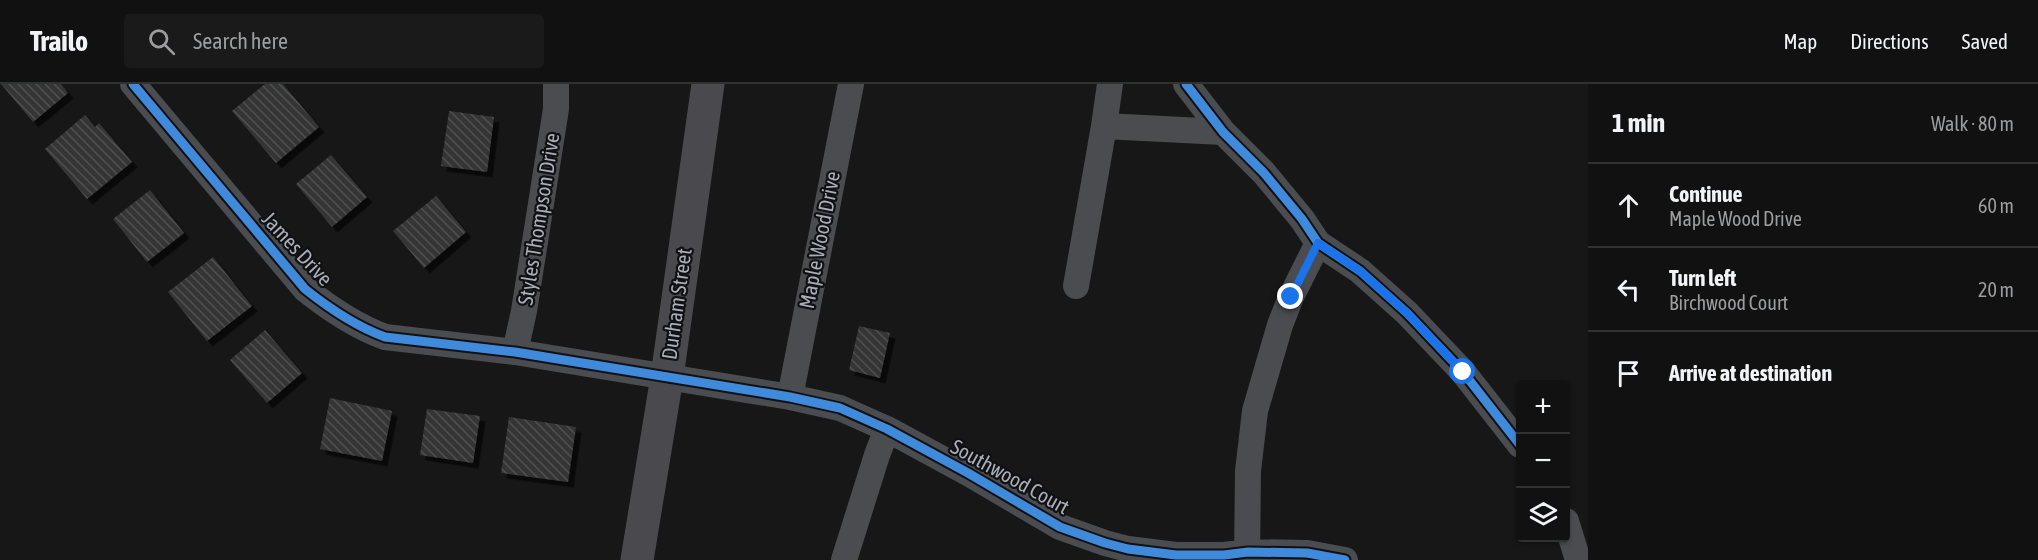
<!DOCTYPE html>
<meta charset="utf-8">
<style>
:root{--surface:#111;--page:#1a1a1a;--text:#f1f3f6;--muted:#9c9d9f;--line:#303131}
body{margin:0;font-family:"Asap Condensed",sans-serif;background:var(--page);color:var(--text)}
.controls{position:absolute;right:18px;bottom:18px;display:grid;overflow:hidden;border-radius:6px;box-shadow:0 2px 4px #0004}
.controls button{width:54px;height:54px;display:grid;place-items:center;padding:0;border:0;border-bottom:2px solid var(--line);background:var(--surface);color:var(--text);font:30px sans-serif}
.stop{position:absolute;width:18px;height:18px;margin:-14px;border:4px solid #1a73e8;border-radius:50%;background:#fff}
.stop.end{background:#1a73e8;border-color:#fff;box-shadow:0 2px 6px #0008}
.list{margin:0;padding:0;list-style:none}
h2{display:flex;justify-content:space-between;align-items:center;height:78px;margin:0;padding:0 24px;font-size:26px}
h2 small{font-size:20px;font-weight:400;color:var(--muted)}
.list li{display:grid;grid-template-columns:39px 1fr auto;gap:18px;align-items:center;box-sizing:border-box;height:84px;padding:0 24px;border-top:2px solid var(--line)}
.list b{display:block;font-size:22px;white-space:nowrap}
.list p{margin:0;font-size:20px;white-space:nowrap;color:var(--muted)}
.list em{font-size:20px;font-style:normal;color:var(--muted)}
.icon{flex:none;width:33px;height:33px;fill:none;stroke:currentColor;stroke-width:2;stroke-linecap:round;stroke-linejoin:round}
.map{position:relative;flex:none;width:1588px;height:476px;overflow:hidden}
header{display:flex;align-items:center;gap:36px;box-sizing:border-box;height:84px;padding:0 30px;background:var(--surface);border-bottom:2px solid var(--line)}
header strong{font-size:28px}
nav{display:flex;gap:33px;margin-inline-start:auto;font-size:21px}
.search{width:420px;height:54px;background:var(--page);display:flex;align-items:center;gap:15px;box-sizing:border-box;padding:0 21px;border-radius:6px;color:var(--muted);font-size:22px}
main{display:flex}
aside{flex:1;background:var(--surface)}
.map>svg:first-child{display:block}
.building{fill:url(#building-back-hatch);filter:url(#shadow)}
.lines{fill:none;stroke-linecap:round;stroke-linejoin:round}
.street{stroke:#4b4c50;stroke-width:26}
.secondary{stroke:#4a4a4e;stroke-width:33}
.cycleway-casing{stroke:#111113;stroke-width:13}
.cycleway{stroke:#408adc;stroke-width:9}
.route{stroke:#1a73e8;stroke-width:8}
.labels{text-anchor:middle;stroke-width:4.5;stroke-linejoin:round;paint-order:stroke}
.street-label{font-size:21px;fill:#a8adb8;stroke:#111113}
</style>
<header>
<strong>Trailo</strong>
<div class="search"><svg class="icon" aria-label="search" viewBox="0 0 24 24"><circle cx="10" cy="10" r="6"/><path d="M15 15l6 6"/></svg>Search here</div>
<nav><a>Map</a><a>Directions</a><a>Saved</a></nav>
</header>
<main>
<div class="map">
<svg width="1588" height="476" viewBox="0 0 1588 476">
<defs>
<pattern id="building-back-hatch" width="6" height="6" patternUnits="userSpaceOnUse" patternTransform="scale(1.5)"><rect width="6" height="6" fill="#353536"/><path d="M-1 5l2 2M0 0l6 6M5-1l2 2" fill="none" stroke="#4f5051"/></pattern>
<filter id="shadow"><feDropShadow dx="5.5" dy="5.5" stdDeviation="0" flood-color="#0009"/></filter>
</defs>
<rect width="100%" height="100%" fill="#171717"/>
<path class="building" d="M1 0H61L68 9 33 38Z
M265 0H283L319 43 276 79 232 27Z
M449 27 494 33 487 88 441 82Z
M85 31 95 43 99 39 132 78 87 115 45 65Z
M331 71 367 113 332 143 296 100Z
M150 106 184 149 147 178 113 135Z
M436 112 466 148 424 184 393 147Z
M213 173 252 222 207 257 168 208Z
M859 242 890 249 880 294 849 286Z
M265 246 302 289 267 319 230 276Z
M330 314 392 327 382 377 320 365Z
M427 325 480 332 473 379 420 371Z
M509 333 576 343 568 398 501 389Z"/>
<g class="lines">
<path class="street" d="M133 0 305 205C330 225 355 242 385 253L515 268 790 313 840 324 887 345 968 389 1060 443 1105 459 1128 465 1176 471H1224L1248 468 1307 469 1345 476
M1186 0 1223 48 1264 89 1302 135 1318 159 1360 187 1407 229 1463 288 1520 361
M1104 42 1223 48
M1076 202 1104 42 1110 0
M515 268 524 227 556 25V0
M790 313 851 0
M1566 437 1578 476
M844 476 877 371 887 345
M1247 476 1248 387 1255 327 1280 241 1291 213 1318 159"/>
<path class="secondary" d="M637 476 667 293 708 0"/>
<defs>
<path id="cycleway" d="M133 0 305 205C330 225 355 242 385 253L515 268 790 313 840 324 887 345 968 389 1060 443 1105 459 1128 465 1176 471H1224L1248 468 1307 469 1345 476
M1186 0 1223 48 1264 89 1302 135 1318 159 1360 187 1407 229 1463 288 1520 361"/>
</defs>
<use href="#cycleway" class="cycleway-casing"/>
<use href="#cycleway" class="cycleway"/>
</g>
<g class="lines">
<path class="route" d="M1291 213 1318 159 1360 187 1407 229 1463 288"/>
</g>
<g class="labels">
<g class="street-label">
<text transform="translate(539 135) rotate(-81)" y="7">Styles Thompson Drive</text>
<text transform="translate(820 156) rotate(-79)" y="7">Maple Wood Drive</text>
<text transform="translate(297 165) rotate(47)" y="7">James Drive</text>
<text transform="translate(677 220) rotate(-82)" y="7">Durham Street</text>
<text transform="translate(1010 393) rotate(29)" y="7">Southwood Court</text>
</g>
</g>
</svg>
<div class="controls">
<button>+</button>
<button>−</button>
<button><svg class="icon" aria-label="layers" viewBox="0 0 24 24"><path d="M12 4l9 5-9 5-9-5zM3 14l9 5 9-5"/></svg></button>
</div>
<div class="stop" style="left:1463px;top:288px"></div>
<div class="stop end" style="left:1291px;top:213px"></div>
</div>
<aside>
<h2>1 min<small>Walk · 80 m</small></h2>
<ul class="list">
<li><svg class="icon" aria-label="ahead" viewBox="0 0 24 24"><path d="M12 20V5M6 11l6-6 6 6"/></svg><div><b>Continue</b><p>Maple Wood Drive</p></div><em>60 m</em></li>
<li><svg class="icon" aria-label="left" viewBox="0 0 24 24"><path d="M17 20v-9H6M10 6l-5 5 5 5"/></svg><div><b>Turn left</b><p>Birchwood Court</p></div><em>20 m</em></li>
<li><svg class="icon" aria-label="arrive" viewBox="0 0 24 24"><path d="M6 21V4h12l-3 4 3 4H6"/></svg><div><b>Arrive at destination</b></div></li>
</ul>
</aside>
</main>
